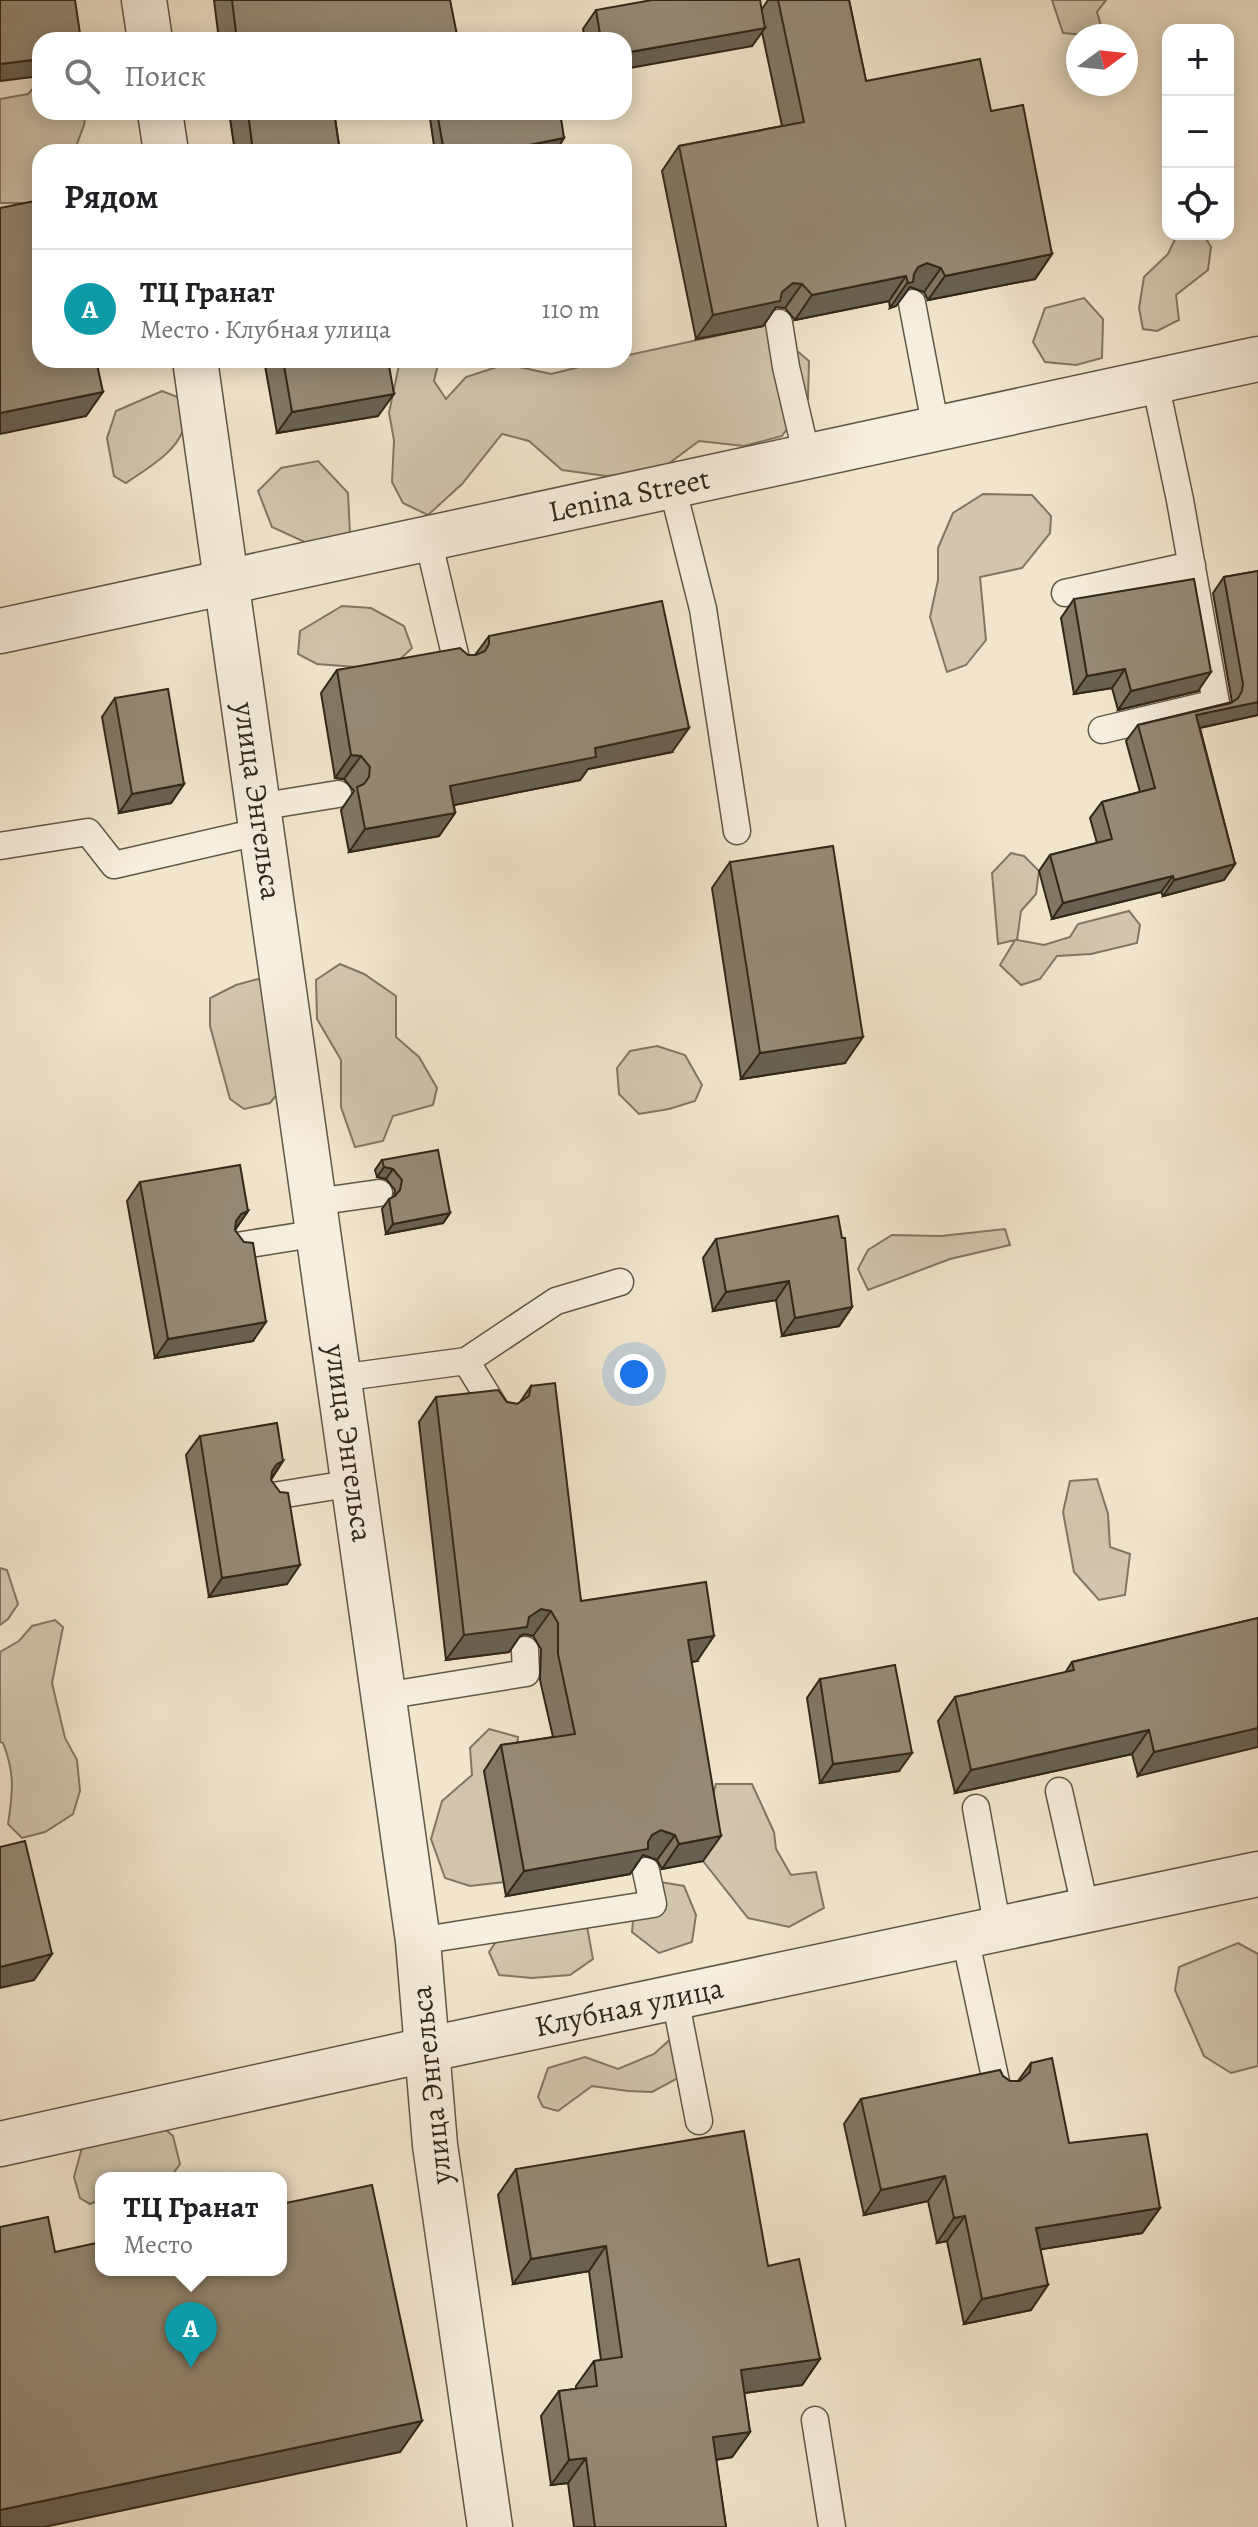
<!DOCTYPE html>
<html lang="ru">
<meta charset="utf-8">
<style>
:root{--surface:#fff;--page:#f2f2f2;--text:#202124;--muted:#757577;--line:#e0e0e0;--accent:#0b8043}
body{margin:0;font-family:Alegreya,serif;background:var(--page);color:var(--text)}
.controls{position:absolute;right:24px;top:24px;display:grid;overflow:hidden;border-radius:16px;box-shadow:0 4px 20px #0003}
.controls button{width:72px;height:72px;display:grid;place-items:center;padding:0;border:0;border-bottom:2px solid var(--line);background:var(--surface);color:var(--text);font:40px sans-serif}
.compass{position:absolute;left:1066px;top:24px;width:72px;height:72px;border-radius:50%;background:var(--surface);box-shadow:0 4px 20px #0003;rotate:75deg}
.you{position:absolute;left:634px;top:1374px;width:28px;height:28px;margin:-20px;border:6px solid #fff;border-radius:50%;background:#1a73e8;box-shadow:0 0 0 12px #1a73e833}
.badge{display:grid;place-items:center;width:52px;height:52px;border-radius:50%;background:var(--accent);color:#fff;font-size:26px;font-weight:700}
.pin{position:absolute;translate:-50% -66px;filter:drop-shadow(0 2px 4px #0008)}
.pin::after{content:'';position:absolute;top:42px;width:28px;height:24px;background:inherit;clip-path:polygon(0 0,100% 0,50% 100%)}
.popup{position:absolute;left:95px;top:2172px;width:192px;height:104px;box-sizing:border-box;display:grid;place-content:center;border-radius:16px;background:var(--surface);filter:drop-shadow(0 2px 6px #0005);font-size:26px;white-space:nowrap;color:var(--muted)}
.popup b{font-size:30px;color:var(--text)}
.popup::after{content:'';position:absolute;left:50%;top:100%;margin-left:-16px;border:16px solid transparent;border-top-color:var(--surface)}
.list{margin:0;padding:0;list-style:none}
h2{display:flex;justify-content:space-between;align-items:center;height:104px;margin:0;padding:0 32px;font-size:34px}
h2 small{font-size:26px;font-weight:400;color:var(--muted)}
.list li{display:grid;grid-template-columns:52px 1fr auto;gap:24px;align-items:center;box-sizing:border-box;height:120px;padding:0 32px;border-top:2px solid var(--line)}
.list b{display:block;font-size:30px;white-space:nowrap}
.list p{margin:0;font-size:26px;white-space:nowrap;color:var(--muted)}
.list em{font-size:26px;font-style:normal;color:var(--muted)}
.icon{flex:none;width:44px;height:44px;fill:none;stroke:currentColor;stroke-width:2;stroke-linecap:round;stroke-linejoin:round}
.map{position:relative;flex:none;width:1258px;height:2527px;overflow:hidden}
.search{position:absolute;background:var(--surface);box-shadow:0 4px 20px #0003;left:32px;top:32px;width:600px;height:88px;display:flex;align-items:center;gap:20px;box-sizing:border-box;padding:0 28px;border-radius:24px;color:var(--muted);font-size:30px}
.panel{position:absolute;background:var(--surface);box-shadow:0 4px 20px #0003;left:32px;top:144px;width:600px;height:224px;border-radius:24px}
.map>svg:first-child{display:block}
.green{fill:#d1c5ad;stroke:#827662;stroke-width:2}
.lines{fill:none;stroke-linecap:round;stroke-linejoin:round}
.service-casing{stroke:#625645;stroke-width:29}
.minor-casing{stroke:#625645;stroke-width:47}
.tertiary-casing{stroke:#625645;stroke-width:47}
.service{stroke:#f6eede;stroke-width:26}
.minor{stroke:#f6eede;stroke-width:44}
.tertiary{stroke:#f6eede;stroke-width:44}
.wall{fill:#807765;stroke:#322718;stroke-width:2}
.shaded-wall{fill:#686153;stroke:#322718;stroke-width:2}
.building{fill:#958a76;stroke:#322718;stroke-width:2}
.labels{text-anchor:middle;stroke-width:8;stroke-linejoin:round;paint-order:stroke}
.street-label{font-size:30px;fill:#322718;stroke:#f6eede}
</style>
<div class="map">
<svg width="1258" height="2527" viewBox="0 0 1258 2527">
<rect width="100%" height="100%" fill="#f1e5cc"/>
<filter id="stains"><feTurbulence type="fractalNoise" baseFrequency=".0025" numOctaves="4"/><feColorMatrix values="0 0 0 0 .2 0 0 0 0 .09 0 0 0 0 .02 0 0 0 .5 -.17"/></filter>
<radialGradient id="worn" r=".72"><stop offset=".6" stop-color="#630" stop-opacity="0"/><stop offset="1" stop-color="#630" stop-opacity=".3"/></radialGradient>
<path class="green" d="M1052 0H1106L1097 12 1102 29 1086 35 1063 33Z
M40 81V112H86L84 125 74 152H40V203H0V99L28 94Z
M1196 234H1203L1211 247 1208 270 1176 295 1179 320 1157 331 1143 329 1139 308 1144 277 1168 254 1175 239Z
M1084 298 1103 319 1102 358 1076 365 1045 362 1033 342 1045 308Z
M766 325 809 361 808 399 782 436 744 446 699 441 656 473 606 476 562 470 529 441 502 434 462 484 428 515 403 503 392 482 394 440 389 413 400 360H439L434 381 446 399 466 377 506 364 551 374 608 360H624V356Z
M162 391 180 398C182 404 186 411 186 417 184 449 149 467 126 483L114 476 107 438 116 411Z
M318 461 348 493 350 534 309 544 272 527 258 491 281 468Z
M983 494 1032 495 1051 516 1050 533 1022 568 980 577 986 640 966 665 947 672 930 617 938 580V548L953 513Z
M342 606 371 608 404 626 412 648 395 664 356 667 317 664 298 654 300 631Z
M1011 853 1024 856 1039 871 1036 894 1021 911 1017 940 1044 945 1070 937 1078 924 1129 911 1140 925 1137 943 1091 954 1057 956 1040 979 1021 985 1000 965 1015 940 998 944 992 873Z
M340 964 364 974 396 996V1037L419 1057 437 1088 433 1105 393 1116 383 1141 355 1147 341 1107V1060L317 1019 316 980Z
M258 979 267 984 287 1082 270 1103 244 1109 230 1099 210 1026V998L236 985Z
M657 1046 685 1055 702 1085 695 1101 669 1109 639 1114 619 1094 617 1068 630 1051Z
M1005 1229 1010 1245 950 1259 868 1290 858 1269 868 1250 892 1235 941 1236Z
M1097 1479 1108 1514 1110 1547 1130 1554 1125 1595 1099 1600 1074 1572 1063 1512 1070 1481Z
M0 1568 7 1570 18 1604 8 1619 0 1625Z
M55 1620 63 1627 52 1683 65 1738 77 1760 80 1791 73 1814 45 1832 22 1838 8 1824C13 1792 15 1773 3 1743L0 1742V1652L19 1641 32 1626Z
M489 1729 518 1737 504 1882 470 1886 445 1878 431 1839 442 1801 472 1775 470 1748Z
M716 1784H752L774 1832 776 1849 791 1875 816 1872 824 1908 789 1927 748 1918 703 1861 709 1809Z
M660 1882 684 1886 696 1915 692 1942 659 1953 632 1932 635 1899Z
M514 1915 586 1921 593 1959 570 1975 532 1978 499 1975 489 1952Z
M1238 1943 1258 1954V2066L1231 2073 1204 2056 1175 1990 1179 1967Z
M675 2035 680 2077 652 2092 628 2091 592 2086 558 2111 543 2107 538 2097 548 2068 585 2057 618 2069 654 2054Z
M159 2124 173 2136 180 2164 170 2178H101V2199L90 2204 80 2198 74 2177 83 2144Z"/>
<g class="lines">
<defs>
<path id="service" d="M912 303 936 429
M779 323 786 367 807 457
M672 486 703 609 737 831
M428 539 457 663
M1065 593 1192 565
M1102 730 1216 703 1180 500 1155 382
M258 807 338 794
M0 846 88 832 114 865 262 831
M315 1202 379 1193
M237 1246 319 1233
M466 1361 498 1413
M339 1378 466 1361 556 1301 620 1282
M273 1496 354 1483
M384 1696 526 1673 525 1650
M1059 1791 1086 1911
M976 1808 998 1930
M965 1937 998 2091
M418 1941 653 1904 646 1871
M675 1998 699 2121
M815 2420 832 2527"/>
<path id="minor" d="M0 631 1258 359
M0 2144 425 2050 1258 1874"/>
<path id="tertiary" d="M144 0 150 40
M160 112 166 152
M195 360 418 1941 435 2145 490 2527"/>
</defs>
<use href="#service" class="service-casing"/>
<use href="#minor" class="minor-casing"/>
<use href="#tertiary" class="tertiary-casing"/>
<use href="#service" class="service"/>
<use href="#minor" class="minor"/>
<use href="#tertiary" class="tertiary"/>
</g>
<path class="wall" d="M214 0H450L453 40H219Z
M768 0H849L866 81 991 111 1052 254 1035 279 928 300 924 292 910 287 896 306 890 308 889 301 795 320 785 308 776 307 763 326 696 339 662 171 679 146 782 126 762 32 752 46 624 40H585L583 29 596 10 762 9Z
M229 112H334L340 152H235Z
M429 112H560L558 148 537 152H435Z
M264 360H388L378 416 277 433Z
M1258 571V715L1200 728 1235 864 1224 880 1163 896 1161 892 1052 919 1039 871 1050 855 1097 843 1090 818 1102 802 1140 792 1126 741 1138 725 1232 702 1213 593 1224 577Z
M1074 599 1198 691 1118 710 1112 688 1074 694 1061 618Z
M489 636 672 752 588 769 580 780 454 805 455 813 439 836 349 852 341 810 354 791 344 779 335 778 321 693 337 670 468 655H475Z
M115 698 184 784 171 803 119 813 102 717Z
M730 862 845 1063 741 1079 712 888Z
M382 1160 450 1213 443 1223 386 1234 382 1209 389 1199 394 1197 395 1190 386 1179 377 1177 375 1170Z
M140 1182 248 1211 235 1230 253 1341 155 1358 127 1201Z
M716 1239 852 1307 839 1326 782 1336 776 1300 713 1311 703 1258Z
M531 1386 581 1601 697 1661 691 1662 703 1861 662 1869 657 1860 643 1855 630 1874 506 1896 484 1771 501 1745 553 1737 540 1680 541 1649 533 1636 524 1634 520 1636 509 1652 446 1660 419 1422 436 1397 507 1402 517 1404 520 1402Z
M200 1436 283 1461 271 1480 287 1584 209 1597 186 1455Z
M1258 1618 1138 1776 1132 1754 955 1793 938 1721 955 1697 1065 1673 1072 1662Z
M820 1679 899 1771 820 1783 807 1698Z
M1031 2063 1069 2143 1160 2208 1142 2233 1041 2249 1031 2310 964 2324 947 2241 937 2243 928 2201 864 2215 844 2124 861 2099 1003 2076 1010 2081H1018Z
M516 2169 768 2266 820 2359 802 2385 744 2393 750 2432 732 2457 716 2460 726 2527H574L568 2483 551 2485 541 2416 559 2391 576 2389V2386L594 2361 601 2360 589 2271 513 2284 498 2195Z"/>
<path class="shaded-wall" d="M765 28 752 46 624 69V53Z
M457 35 453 40H428Z
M40 59V76L0 81V64Z
M564 138 558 148 537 152H503L504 150Z
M1052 254 1035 279 928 300 945 276Z
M927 263 941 268 924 292 910 287 896 306 890 308 918 267Z
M906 276 889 301 795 320 812 295Z
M793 283 802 284 785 308 776 307 763 326 696 339 713 315 782 292Z
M103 392 86 416 0 434V413Z
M394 394 378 416 277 433 292 412Z
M1125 669 1112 688 1074 694 1087 676Z
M1211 672 1198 691 1118 710 1131 691Z
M1258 702V715L1185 731 1196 715Z
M689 728 672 752 588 769 580 780 434 809 450 786 595 748Z
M351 755 361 756 344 779 335 778Z
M184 784 171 803 119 813 132 794Z
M455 813 439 836 349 852 365 829Z
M1235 864 1224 880 1163 896 1174 880Z
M1173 876 1161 892 1052 919 1063 903Z
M863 1037 845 1063 741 1079 760 1053Z
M384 1167 393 1169 386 1179 377 1177Z
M248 1211 235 1230 228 1233 241 1214Z
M450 1213 443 1223 386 1234 393 1224Z
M789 1281 776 1300 713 1311 726 1292Z
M852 1307 839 1326 782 1336 795 1318Z
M266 1322 253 1341 155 1358 168 1339Z
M283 1461 270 1480 264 1483 277 1464Z
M300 1565 287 1584 209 1597 222 1578Z
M541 1609 551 1611 533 1636 524 1634 520 1636 509 1652 446 1660 464 1635 529 1617Z
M714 1636 697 1661 670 1665 688 1640Z
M1258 1728V1747L1138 1776 1154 1752Z
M1149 1730 1132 1754 955 1793 971 1770Z
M912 1753 899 1771 820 1783 833 1764Z
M661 1830 675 1835 657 1860 643 1855 630 1874 506 1896 524 1871 652 1835Z
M721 1836 703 1861 662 1869 679 1844Z
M52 1954 34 1980 0 1988V1967Z
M945 2176 928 2201 864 2215 881 2190Z
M1160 2208 1142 2233 1019 2253 1036 2228Z
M965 2216 947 2241 937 2243 954 2218Z
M606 2246 589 2271 513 2284 531 2259Z
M1048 2285 1031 2310 964 2324 982 2299Z
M820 2359 802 2385 723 2396 741 2370Z
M422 2421 400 2452 44 2527H0V2510Z
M750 2432 732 2457 695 2463 713 2437Z
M586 2458 568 2483 551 2485 569 2460Z"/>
<path class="building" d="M0 0H75L81 40H40V59L0 64Z
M232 0H450L457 35 428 40H237Z
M652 0H760L765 28 624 53V40H601L596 10Z
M778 0H849L866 81 980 59 991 111 1023 105 1052 254 945 276 941 268 927 263 918 267 914 274 913 282 908 283 906 276 812 295 802 284 793 283 782 292 780 301 713 315 679 146 804 122Z
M248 112H334L340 152H253Z
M437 112H560L564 138 504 150 505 152H444Z
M40 200V360H96L103 392 0 413V208Z
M283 360H388L394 394 292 412Z
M1258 571V702L1196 715 1235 864 1174 880 1173 876 1063 903 1050 855 1112 839 1102 802 1155 788 1138 725 1231 703 1238 698 1242 691 1243 684 1224 577Z
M1194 579 1211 672 1131 691 1125 669 1087 676 1074 599Z
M662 601 689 728 595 748 596 757 450 786 455 813 365 829 357 787 364 784 369 777 370 767 361 756 351 755 337 670 460 648 468 655H476L485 651 489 644V636Z
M168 689 184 784 132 794 115 698Z
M833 846 863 1037 760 1053 730 862Z
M438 1150 450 1213 393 1224 389 1199 395 1196 400 1190 402 1180 393 1169 384 1167 382 1160Z
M240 1165 248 1211 241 1214 236 1221 235 1230 244 1242 253 1243 266 1322 168 1339 140 1182Z
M838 1216 842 1238H845L852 1307 795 1318 789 1281 726 1292 716 1239Z
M555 1383 581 1601 706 1582 714 1636 688 1640 721 1836 679 1844 675 1835 661 1830 652 1835 648 1842V1849L524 1871 501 1745 575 1734 558 1654V1623L551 1611 541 1609 529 1617 527 1627 464 1635 436 1397 498 1390 507 1402 517 1404 529 1396 531 1386Z
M277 1423 283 1461 277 1464 272 1471 271 1480 280 1492 288 1493 300 1565 222 1578 200 1436Z
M1258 1618V1728L1154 1752 1149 1730 971 1770 955 1697 1074 1670 1072 1662Z
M895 1665 912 1753 833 1764 820 1679Z
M25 1841 52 1954 0 1967V1847Z
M1052 2058 1069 2143 1147 2134 1160 2208 1036 2228 1048 2285 982 2299 965 2216 954 2218 945 2176 881 2190 861 2099 1000 2070 1003 2076 1010 2081H1020L1030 2072 1031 2063Z
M744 2131 768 2266 799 2259 820 2359 741 2370 750 2432 713 2437 726 2527H595L586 2458 569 2460 559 2391 597 2386 594 2361 622 2357 606 2246 531 2259 516 2169Z
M372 2185 422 2421 0 2510V2227L48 2217 55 2252 101 2242V2270H281V2204Z"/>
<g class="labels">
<g class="street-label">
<text transform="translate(629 495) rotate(-12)" y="10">Lenina Street</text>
<text transform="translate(258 801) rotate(82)" y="10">улица Энгельса</text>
<text transform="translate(349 1443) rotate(82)" y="10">улица Энгельса</text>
<text transform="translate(629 2007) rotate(-12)" y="10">Клубная улица</text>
<text transform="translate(431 2085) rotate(-96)" y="10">улица Энгельса</text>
</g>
</g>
<rect width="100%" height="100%" filter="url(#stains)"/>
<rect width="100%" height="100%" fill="url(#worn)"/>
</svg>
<div class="controls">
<button>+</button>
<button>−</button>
<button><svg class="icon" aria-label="locate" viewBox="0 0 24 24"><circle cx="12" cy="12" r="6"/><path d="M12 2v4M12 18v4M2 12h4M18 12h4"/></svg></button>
</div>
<svg class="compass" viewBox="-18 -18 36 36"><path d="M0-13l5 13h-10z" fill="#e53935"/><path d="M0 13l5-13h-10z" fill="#757577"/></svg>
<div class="you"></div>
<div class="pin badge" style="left:191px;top:2368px;background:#0f9aa8">A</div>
<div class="popup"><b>ТЦ Гранат</b>Место</div>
<div class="search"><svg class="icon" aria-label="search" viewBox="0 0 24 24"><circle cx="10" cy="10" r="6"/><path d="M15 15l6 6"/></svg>Поиск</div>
<section class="panel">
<h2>Рядом<small></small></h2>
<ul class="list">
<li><span class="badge" style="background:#0f9aa8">A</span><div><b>ТЦ Гранат</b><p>Место · Клубная улица</p></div><em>110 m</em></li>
</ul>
</section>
</div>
